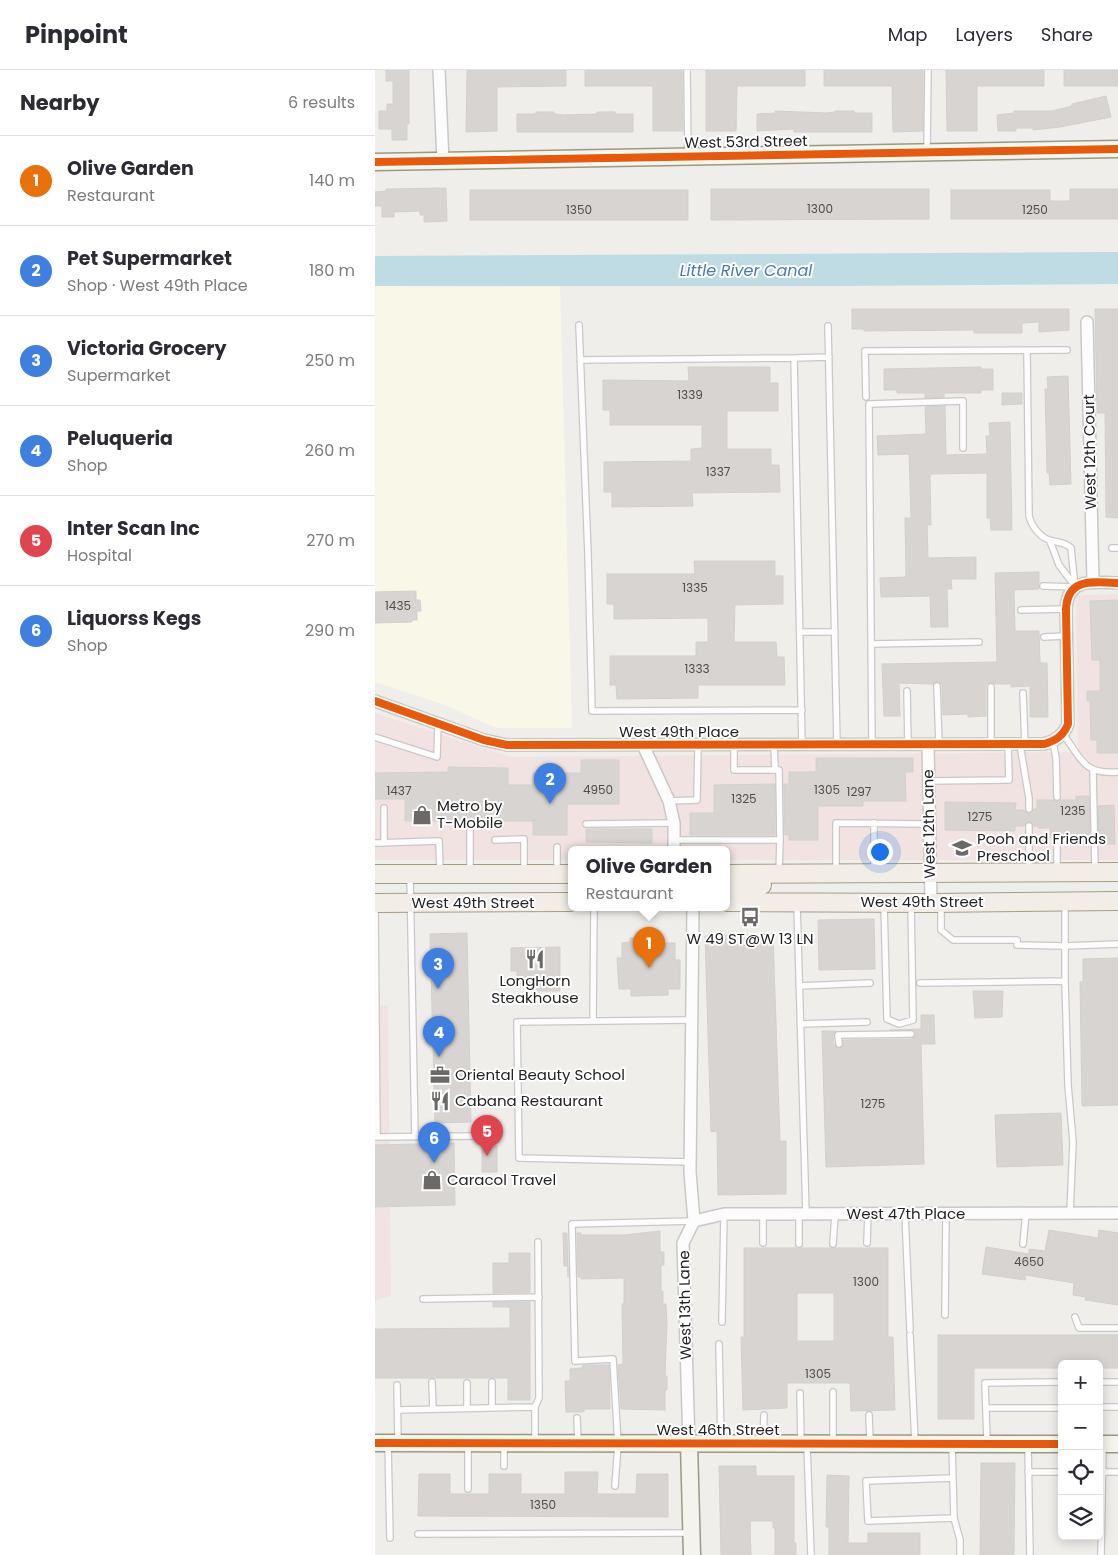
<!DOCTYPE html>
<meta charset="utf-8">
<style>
:root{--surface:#fff;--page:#f7f7f7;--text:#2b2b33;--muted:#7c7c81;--line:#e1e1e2;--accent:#0f766e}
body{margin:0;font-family:Poppins,sans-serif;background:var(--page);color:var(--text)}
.controls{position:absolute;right:15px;bottom:15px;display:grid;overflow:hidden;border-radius:8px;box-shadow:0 2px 12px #0003}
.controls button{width:45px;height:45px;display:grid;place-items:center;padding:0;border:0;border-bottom:1px solid var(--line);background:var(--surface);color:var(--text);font:25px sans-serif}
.you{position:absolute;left:504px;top:781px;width:18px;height:18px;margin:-12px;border:4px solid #fff;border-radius:50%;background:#1a73e8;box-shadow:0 0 0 8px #1a73e833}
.badge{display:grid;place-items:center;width:32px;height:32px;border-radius:50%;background:var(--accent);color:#fff;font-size:16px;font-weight:700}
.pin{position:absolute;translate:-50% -41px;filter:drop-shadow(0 1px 2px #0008)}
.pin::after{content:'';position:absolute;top:26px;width:18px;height:15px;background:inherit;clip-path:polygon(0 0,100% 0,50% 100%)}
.popup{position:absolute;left:193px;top:776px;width:162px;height:65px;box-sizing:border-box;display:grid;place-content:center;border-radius:8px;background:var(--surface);filter:drop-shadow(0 1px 4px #0005);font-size:16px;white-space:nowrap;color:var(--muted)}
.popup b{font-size:19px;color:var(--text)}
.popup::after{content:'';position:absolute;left:50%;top:100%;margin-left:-10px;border:10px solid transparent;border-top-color:var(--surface)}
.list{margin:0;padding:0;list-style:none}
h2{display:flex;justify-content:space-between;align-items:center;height:65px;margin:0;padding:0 20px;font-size:21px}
h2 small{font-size:16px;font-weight:400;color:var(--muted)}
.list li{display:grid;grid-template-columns:32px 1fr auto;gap:15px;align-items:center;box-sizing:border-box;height:90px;padding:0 20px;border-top:1px solid var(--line)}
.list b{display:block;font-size:19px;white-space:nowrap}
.list p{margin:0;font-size:16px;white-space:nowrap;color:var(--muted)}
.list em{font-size:16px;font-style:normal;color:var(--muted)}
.icon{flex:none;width:28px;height:28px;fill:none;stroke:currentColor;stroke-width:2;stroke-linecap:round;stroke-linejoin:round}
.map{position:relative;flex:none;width:743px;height:1485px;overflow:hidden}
header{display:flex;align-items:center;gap:30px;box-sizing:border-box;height:70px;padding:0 25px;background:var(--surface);border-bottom:1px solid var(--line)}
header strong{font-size:24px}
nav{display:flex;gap:28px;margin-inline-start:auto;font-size:18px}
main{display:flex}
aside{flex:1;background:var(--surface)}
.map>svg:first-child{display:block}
.commercial{fill:#f1e3e1}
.education{fill:#f8f7e8}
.water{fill:#bfdbe3}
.building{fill:#d7d4d2;stroke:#d3d0cc;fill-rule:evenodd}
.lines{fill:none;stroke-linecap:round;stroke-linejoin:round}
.lane-casing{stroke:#c9c8c7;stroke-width:8}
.street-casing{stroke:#c9c8c7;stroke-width:14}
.secondary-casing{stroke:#999a82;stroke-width:19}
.primary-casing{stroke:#a79c86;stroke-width:20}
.lane{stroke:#fdfcfc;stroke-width:5.5}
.street{stroke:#fdfcfc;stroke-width:11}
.secondary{stroke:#f4f4ed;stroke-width:16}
.primary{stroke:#f3ede7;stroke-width:18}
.cycleway-casing{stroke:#fff;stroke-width:11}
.cycleway{stroke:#e8590c;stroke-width:8}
.labels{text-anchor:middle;stroke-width:4;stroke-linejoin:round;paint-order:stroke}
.number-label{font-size:12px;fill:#4f4e4e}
.street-label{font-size:15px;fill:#222;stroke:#fff}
.poi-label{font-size:15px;fill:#222;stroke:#fff;text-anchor:start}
.water-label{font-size:16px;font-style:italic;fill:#4a7aab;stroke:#fff}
</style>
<header>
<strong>Pinpoint</strong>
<nav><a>Map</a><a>Layers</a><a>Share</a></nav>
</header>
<main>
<aside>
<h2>Nearby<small>6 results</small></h2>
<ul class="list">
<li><span class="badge" style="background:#e8710a">1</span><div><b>Olive Garden</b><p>Restaurant</p></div><em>140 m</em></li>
<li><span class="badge" style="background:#3f7fe0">2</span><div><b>Pet Supermarket</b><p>Shop · West 49th Place</p></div><em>180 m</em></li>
<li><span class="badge" style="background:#3f7fe0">3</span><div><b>Victoria Grocery</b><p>Supermarket</p></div><em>250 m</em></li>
<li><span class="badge" style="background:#3f7fe0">4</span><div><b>Peluqueria</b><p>Shop</p></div><em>260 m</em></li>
<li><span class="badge" style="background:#e0444e">5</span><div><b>Inter Scan Inc</b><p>Hospital</p></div><em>270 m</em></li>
<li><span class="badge" style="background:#3f7fe0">6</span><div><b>Liquorss Kegs</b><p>Shop</p></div><em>290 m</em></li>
</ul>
</aside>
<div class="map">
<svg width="743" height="1485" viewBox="0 0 743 1485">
<rect width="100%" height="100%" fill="#f0eeeb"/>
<path class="commercial" d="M743 524V790H352V779H196V790H0V643L135 687 703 682 701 525Z
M0 935H13L16 1225 0 1231Z"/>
<path class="education" d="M0 216 185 217 197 658H121L67 634 0 612Z"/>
<path class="water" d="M743 182V214L462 216H0V186Z"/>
<path class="building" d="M11 0H34V54H32V70H17V59H4V41H12V34H18V11H11Z
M92 0H191V16L122 17V61L91 62Z
M210 0H307L308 61H278V16H210Z
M331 0H430V16H362L361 61H331Z
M449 0H548V61L518 62 517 16H449Z
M571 0H669V16H602V61H572Z
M689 0H743V16H689Z
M731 26 736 47 685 57 658 60V58H641V61H623L622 45 639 43V41H677L697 36V34Z
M400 41 452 43 460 42V41H479V43H497V62H419V59L382 61V44L400 43Z
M161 42H179V44L189 45 222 44V42H240V44H258V62H142V44H161Z
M71 118 72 151 49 152V145H45V141L19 142V147H7V136H0V122L11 121V119Z
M336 119H554V149L336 150Z
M695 119H743V149H576V120H675V131H695Z
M95 120H313V150H95Z
M477 239H694V260L664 262V252L647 253V263H599V260L489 261V259H477Z
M720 239H743V448L731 447 730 343H722Z
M313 297H395V313H403V341H352V379H396V395H404L405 422 317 423 318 436 237 437V422H229V392L316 391V379L327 378V355H235V340H228V310L314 311Z
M606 297V299H618V320H606V323H569V327L550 328V323H522V320H509V299Z
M693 306 696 414 675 415 674 403H672L670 319H673L672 307Z
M627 323H647V334L627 335Z
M570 336 571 385 612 384 611 366H615L614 353 635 352 637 460H616L615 448H612V403L555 404 556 455H552L553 488 601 487V509H576L577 519H572L573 557H556L555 526 506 527 505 508 531 507 530 448H536L534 384 503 385 502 366 551 364 550 337Z
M319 491H400V506H408V534L360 535 359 572H401L402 587H409L410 615H323V628L242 629 241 615H235V586H321V572H333V548L239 549V534H232V504H320Z
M664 502V519L639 520 640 561H664L665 593H672L673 647H655V616L636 617V614H619L616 612 611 614V646L593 647V644L568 645 567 614 562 611 558 614 524 613 525 646H509L507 594 622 592 620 503Z
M41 521V530H45L46 541H42V550H37V552L0 553V522Z
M743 530V683H722V670H716L715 631H712V621H725V590H717L715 531Z
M441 688H538V702H530L531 731H488V736H443V770H414V765H410L409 714H414V702H441Z
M206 690H244V734H192V765H158V751H30V729H0V703L73 702V697L133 698V715H158V703H206Z
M400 714V765H315V743H339V715Z
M701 726H714L715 774H702V768H675V758H663V756H659L654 751 651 752 649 756H640V761L570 760V732L641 733 640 740H649L651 743 654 744 659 739H662V730H679L683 732 686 730H701Z
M739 735 740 774H724L723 736Z
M211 759H277V773L211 772Z
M499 849 500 899 444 900 443 850Z
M92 863 96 1052 60 1053 55 864Z
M271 864H282V873H300V890H305V919H293V925L256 926V919H244L242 888H247V873L255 872V868H271Z
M398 864 405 1071H411V1124L343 1125 342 1061 336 1062 330 866Z
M185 877V921H154V916H142V901H136V878Z
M743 888V1035L707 1036 705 912H708V889Z
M598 921H628L627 947 600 948Z
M546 945H559L560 974H546L549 1094 451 1097 447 961H461L458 965 459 975 464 979 468 976V970L537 969 541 964 538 960H515L546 959Z
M686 1043 688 1095 622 1097 620 1045Z
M79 1073 80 1135 0 1137V1075Z
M107 1076H122V1102H107Z
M674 1160 723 1168 724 1160 743 1163V1235L710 1230 711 1227 698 1225 699 1213 651 1205 650 1210 607 1204 611 1177 654 1184V1179L670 1181Z
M285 1161V1182H289V1195H286V1221H288V1234H291L292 1253 290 1306H292V1320H290V1340L246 1339 243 1295 248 1294 247 1234H249V1208L206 1209V1207H203L202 1163H206V1165H249Z
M188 1163H192L193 1207V1196H189Z
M369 1178H513V1267H518L520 1340 476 1341 475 1313H412V1338L368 1340 366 1267H369ZM422 1223H459V1271H422Z
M134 1183H155V1222L118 1223V1193H134Z
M118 1232H155V1330H133V1308H0V1259L135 1258V1237H118Z
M563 1265H743V1298H724V1294H687V1298H599V1349H563Z
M208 1295H234L235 1339H209V1342H191L190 1311H195V1299L207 1298Z
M606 1393H640L639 1485H605Z
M344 1396H381V1406H419V1473H421V1485H400V1458H398V1451H375L376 1485H346Z
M190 1402H223L222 1424H261L262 1404H293V1447L43 1446 44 1404H75V1424H114V1404H146V1424H190Z
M452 1405 474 1406 473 1473H493V1463H545V1485H454V1457H451Z"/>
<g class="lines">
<defs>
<path id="lane" d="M312 0 313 85
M552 81 553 0
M204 255 213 484 217 641 427 640
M453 256 462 675
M652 280 654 446C657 457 666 469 678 471 685 473 690 472 696 478L700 517
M205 290 419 288
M491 327 490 281 692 280
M675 471 684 495 699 515
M737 478H743
M668 516 700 517
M646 540 691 539
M425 562H460
M669 567 691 566
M496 574 604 572
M562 616 564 675
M532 621 533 675
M648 623 650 675
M688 664C706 688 708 705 743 702
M0 667 62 687 63 654
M678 672 681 688 682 727
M359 675V700H404L405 770
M399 675 400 700
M427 675 419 288 454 287
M497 675 494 334 588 331V378
M616 675V617
M645 675 654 728V739
M718 700 720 801
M554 711 634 710 633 675
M294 731 322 730 323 675
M9 738V773
M211 754 299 753
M95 760V802
M120 770 149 769V802
M299 770H405L404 803
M0 773 64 771 65 802
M182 777V802
M682 800V773
M499 801V753
M654 801V756
M461 802V753L554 754
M35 806 40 1067
M690 833V876L743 874
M0 835 2 1067
M422 835 431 1144
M509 835 512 949 524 954 538 950 536 834
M690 911 693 1015 698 1072 695 1143
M545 913 690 911V876L642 875V870H578L566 860V835
M424 916 495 913
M218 951 219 837
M425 954 492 952
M464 974 463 965 536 964
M0 1067 99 1066
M315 1092 144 1088 142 952 316 950
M388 1144V1173
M530 1144 535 1260
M492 1173 493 1144
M424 1174V1145
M458 1174 460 1144
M648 1174 651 1143
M48 1229 164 1227
M570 1245 571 1144
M700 1247 704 1258H743
M347 1252 349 1144
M535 1265 540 1373
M344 1274 346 1372
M57 1312 58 1339
M117 1312V1338
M724 1312H743
M22 1315 23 1371
M425 1323 426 1372
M160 1337 164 1328 163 1172
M724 1337H743
M92 1338V1313
M611 1338H687
M23 1340 160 1337V1372
M494 1345 495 1371
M202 1348 203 1372
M458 1371V1322
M612 1371 610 1313 687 1312
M388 1372 389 1345
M13 1375 15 1468
M93 1375V1419
M577 1375 579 1448 493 1451 491 1411 578 1408
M432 1376 436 1485
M653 1376 655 1485
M129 1396V1376
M653 1402H687
M724 1402H743
M240 1416 243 1374 238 1289 200 1291 197 1154 319 1151
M579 1448 585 1470V1485
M43 1464 315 1463
M726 1485 728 1376"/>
<path id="street" d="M64 0 68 91
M712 252 718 512
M0 631 109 670 132 675 669 674C681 671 689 665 693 654L691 540C692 507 718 512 743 513
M268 675 294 731 299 753V779
M553 675 556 833
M319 1151 349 1144 743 1143
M314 1374 308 1173 319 1151 315 1102 318 837"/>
<path id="secondary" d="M0 92 743 79
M0 1373 687 1374
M314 1374 317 1485
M724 1374H743"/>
<path id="primary" d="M0 804H196
M352 804 743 802
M352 817 387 815
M352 832 556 833 743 831
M0 833 196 832"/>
</defs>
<use href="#lane" class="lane-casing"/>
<use href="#street" class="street-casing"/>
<use href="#secondary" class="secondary-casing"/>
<use href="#primary" class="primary-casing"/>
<use href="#lane" class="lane"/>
<use href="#street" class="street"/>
<use href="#secondary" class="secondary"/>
<use href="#primary" class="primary"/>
<defs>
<path id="cycleway" d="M0 92 743 79
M0 631 109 670 132 675 669 674C681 671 689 665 693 654L691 540C692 507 718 512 743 513
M0 1373 687 1374"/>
</defs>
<use href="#cycleway" class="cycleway-casing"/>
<use href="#cycleway" class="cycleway"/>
</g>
<defs>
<symbol id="shop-bare" viewBox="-9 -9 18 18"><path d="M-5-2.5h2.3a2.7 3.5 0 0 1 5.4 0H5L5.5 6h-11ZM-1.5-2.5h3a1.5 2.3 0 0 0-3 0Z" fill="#6a6968" stroke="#fff" stroke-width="2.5" paint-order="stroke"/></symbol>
<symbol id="school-bare" viewBox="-9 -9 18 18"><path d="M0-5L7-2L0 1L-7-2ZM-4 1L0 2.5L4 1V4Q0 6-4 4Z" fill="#6a6968" stroke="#fff" stroke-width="2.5" paint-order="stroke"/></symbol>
<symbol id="bus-bare" viewBox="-9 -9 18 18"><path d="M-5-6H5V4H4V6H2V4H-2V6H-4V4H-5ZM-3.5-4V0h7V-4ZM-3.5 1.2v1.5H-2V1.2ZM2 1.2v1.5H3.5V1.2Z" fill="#6a6968" stroke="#fff" stroke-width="2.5" paint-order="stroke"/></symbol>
<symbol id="restaurant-bare" viewBox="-9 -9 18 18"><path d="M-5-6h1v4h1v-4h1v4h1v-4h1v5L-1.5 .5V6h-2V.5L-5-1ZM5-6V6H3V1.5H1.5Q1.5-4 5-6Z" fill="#6a6968" stroke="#fff" stroke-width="2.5" paint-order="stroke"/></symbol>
<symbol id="office-bare" viewBox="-9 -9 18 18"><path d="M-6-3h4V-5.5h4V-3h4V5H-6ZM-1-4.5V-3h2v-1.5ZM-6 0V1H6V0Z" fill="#6a6968" stroke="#fff" stroke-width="2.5" paint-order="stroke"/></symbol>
</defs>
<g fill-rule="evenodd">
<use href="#shop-bare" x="33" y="731" width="28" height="28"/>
<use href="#school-bare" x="573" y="764" width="28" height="28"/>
<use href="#bus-bare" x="361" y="833" width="28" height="28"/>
<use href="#restaurant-bare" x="146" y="875" width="28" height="28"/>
<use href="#office-bare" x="51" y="991" width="28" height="28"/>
<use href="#restaurant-bare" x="51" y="1017" width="28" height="28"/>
<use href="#shop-bare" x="43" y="1096" width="28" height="28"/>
</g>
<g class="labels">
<g class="number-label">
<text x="445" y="143">1300</text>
<text x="204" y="144">1350</text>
<text x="660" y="144">1250</text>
<text x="315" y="329">1339</text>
<text x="343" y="406">1337</text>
<text x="320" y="522">1335</text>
<text x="23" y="540">1435</text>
<text x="322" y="603">1333</text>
<text x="223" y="724">4950</text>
<text x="452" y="724">1305</text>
<text x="24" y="725">1437</text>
<text x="484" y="726">1297</text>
<text x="369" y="733">1325</text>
<text x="698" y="745">1235</text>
<text x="605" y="751">1275</text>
<text x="498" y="1038">1275</text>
<text x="654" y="1196">4650</text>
<text x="491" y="1216">1300</text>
<text x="443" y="1308">1305</text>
<text x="168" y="1439">1350</text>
</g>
<g class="street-label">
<text transform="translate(371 72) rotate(-1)" y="5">West 53rd Street</text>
<text transform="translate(715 382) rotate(-91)" y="5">West 12th Court</text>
<text x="304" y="667">West 49th Place</text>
<text transform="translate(554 754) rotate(-91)" y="5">West 12th Lane</text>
<text x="547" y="837">West 49th Street</text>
<text x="98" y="838">West 49th Street</text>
<text x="531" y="1149">West 47th Place</text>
<text transform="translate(310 1235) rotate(-91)" y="5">West 13th Lane</text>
<text x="343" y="1365">West 46th Street</text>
</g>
<g class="poi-label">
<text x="62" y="741">Metro by<tspan x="62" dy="17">T-Mobile</tspan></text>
<text x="602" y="774">Pooh and Friends<tspan x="602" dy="17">Preschool</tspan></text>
<text x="375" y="874" text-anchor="middle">W 49 ST@W 13 LN</text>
<text x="160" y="916" text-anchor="middle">LongHorn<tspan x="160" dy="17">Steakhouse</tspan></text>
<text x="80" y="1010">Oriental Beauty School</text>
<text x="80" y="1036">Cabana Restaurant</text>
<text x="72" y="1115">Caracol Travel</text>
</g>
<g class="water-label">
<text x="371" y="206">Little River Canal</text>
</g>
</g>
</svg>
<div class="controls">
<button>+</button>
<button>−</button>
<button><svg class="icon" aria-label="locate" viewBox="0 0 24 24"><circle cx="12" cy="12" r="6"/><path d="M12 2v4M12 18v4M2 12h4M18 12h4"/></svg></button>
<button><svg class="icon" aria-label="layers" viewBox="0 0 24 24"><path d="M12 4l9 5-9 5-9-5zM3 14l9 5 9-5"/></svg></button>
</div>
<div class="you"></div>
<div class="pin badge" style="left:274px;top:898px;background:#e8710a">1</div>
<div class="popup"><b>Olive Garden</b>Restaurant</div>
<div class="pin badge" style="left:175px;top:734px;background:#3f7fe0">2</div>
<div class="pin badge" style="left:63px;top:919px;background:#3f7fe0">3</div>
<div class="pin badge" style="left:64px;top:987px;background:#3f7fe0">4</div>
<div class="pin badge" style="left:112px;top:1086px;background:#e0444e">5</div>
<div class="pin badge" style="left:59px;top:1093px;background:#3f7fe0">6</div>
</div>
</main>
